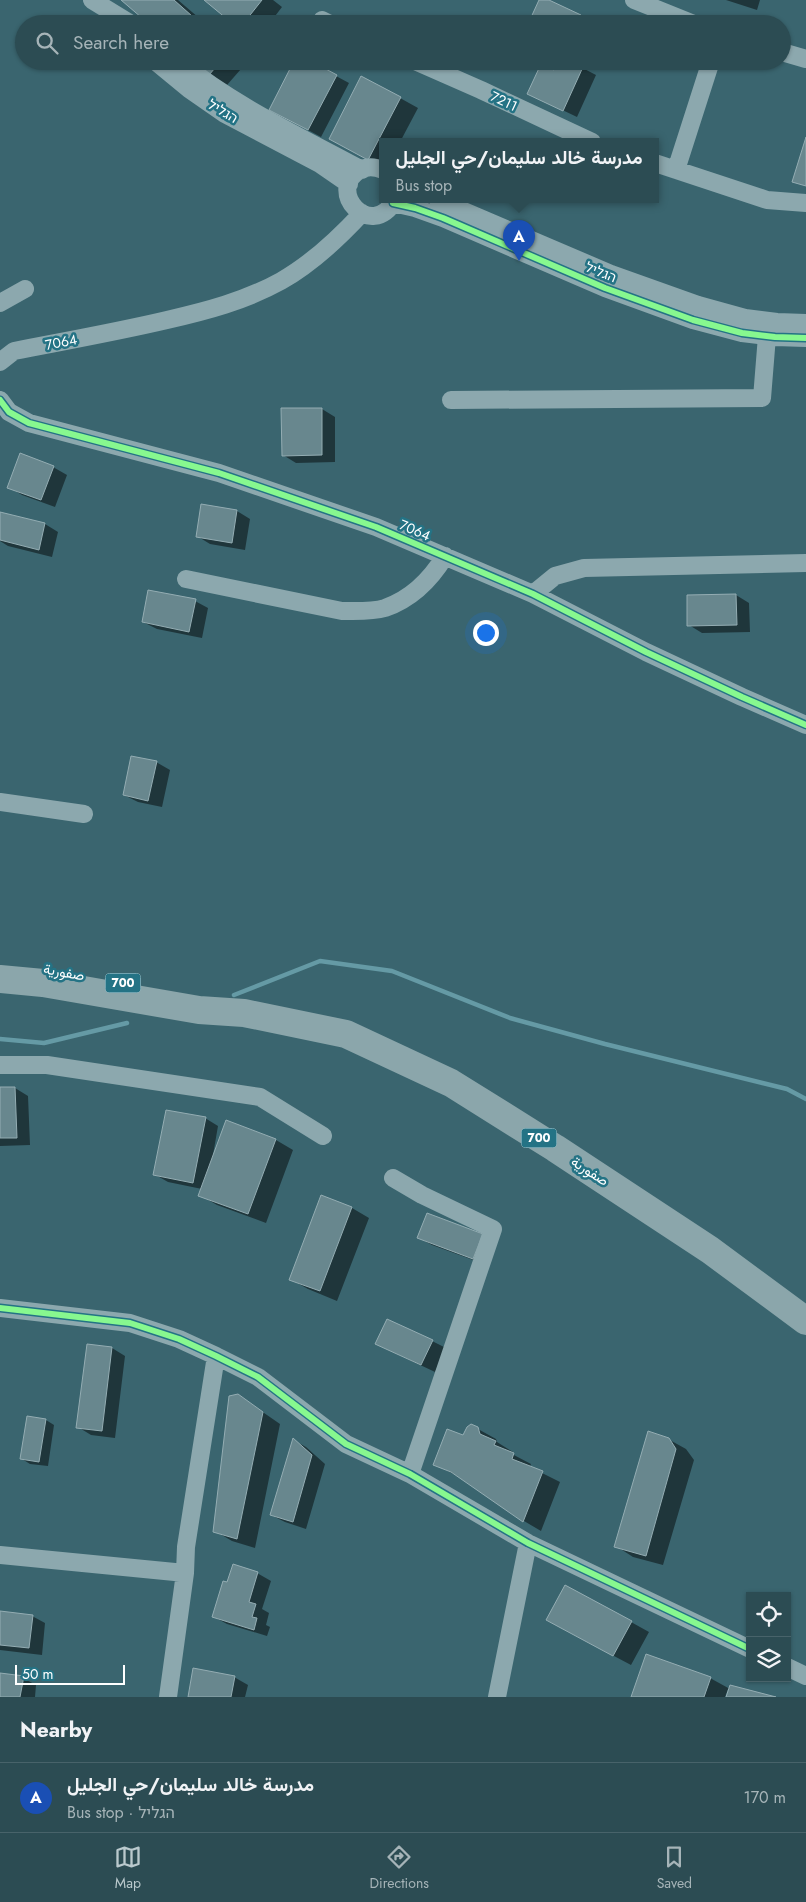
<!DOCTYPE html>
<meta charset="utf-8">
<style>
:root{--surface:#2c4c53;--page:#38565d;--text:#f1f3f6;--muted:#a6b4b8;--line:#48636a;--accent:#bac9cd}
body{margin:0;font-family:Jost,Vazirmatn,Heebo,sans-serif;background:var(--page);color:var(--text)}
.controls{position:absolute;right:15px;bottom:15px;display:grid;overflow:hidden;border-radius:0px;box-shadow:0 1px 4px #0004}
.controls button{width:45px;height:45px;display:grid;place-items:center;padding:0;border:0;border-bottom:1px solid var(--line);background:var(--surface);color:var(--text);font:25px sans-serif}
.scale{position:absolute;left:15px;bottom:12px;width:110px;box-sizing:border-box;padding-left:5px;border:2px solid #fff;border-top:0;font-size:14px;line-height:18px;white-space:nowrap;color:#fff;-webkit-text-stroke:4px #247385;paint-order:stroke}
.you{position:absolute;left:485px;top:632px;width:18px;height:18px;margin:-12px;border:4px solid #fff;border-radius:50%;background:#1a73e8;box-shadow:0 0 0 8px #1a73e833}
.badge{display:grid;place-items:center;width:32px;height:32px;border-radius:50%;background:var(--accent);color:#fff;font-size:16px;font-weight:700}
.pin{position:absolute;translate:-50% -41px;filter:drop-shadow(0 1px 2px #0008)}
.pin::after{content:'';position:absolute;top:26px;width:18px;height:15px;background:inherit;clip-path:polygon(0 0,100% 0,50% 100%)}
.popup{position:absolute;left:379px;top:138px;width:280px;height:65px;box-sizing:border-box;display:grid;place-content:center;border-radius:0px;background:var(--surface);filter:drop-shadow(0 1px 4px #0005);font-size:16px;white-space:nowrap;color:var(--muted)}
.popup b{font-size:19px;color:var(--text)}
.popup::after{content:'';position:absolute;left:50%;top:100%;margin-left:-10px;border:10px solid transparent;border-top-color:var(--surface)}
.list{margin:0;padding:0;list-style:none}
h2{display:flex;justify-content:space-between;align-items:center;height:65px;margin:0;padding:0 20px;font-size:21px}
h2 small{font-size:16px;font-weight:400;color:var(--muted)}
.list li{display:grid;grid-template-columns:32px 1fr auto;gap:15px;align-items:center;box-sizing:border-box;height:70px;padding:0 20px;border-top:1px solid var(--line)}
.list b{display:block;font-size:19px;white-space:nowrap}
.list p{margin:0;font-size:16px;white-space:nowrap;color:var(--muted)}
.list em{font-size:16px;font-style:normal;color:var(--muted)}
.icon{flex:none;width:28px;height:28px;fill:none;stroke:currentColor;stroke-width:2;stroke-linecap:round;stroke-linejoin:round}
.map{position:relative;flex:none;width:806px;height:1697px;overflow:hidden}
.search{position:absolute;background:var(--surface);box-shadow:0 1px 4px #0004;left:15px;right:15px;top:15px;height:55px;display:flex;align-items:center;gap:12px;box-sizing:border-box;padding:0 18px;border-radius:28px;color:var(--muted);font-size:19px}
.sheet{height:135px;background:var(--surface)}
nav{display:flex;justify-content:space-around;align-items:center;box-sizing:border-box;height:70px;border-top:1px solid var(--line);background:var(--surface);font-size:14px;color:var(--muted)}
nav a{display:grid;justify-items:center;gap:2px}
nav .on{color:var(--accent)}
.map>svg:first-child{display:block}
.shadow{fill:#0007}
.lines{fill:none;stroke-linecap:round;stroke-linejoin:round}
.stream{stroke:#659aa5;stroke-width:4.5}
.building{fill:#68878e;stroke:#94adb3}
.street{stroke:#8ca8ae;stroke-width:18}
.primary{stroke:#8ba6ab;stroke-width:28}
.cycleway-casing{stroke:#247385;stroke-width:9}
.cycleway{stroke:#87f88f;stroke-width:6}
.labels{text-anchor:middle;stroke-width:5;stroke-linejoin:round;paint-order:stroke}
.shield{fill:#247385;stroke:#bdd5da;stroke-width:1}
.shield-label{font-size:12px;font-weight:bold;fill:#fff}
.street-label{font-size:14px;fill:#fff;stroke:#247385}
</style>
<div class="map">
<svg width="806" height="1697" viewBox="0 0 806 1697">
<rect width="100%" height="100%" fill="#3a656f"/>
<path class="shadow" d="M123 0H178L206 24H151Z
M205 0H273L282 7 269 24H235Z
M540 0H546L593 23 529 24Z
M726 0H760L757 10Z
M195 61H248L227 85 210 74Z
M569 61 596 75 577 117 529 94Z
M336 76 349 83 321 137 284 117Z
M400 98 418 108 400 142H383V167L348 149Z
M322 409 335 417V462L296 463 283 455Z
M53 467 67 475 55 507 22 495 9 487Z
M237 511 250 519 245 550 210 544 197 536Z
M0 513 45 524 58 532 52 557 8 546 0 541Z
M736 595 749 603 750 632 702 633 689 625 688 597Z
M195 601 208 608 202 638 157 629 143 622Z
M156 762 170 770 162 807 138 802 124 795Z
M0 1088H15L28 1096 30 1145 0 1146Z
M205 1118 218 1126 213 1155 276 1140 293 1150 266 1223 217 1205 200 1195 202 1189 168 1182 154 1174Z
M322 1197 352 1208 369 1218 337 1301 308 1289 290 1279Z
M419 1238 495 1243 487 1265 432 1245Z
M432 1341 446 1348 435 1372 376 1344Z
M88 1345 112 1348 125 1356 115 1438 91 1435 78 1427Z
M238 1395 280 1424 255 1548 232 1541 215 1531Z
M46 1420 54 1425 48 1466 30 1464 22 1459Z
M478 1429 496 1439 497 1442 513 1452 512 1454 531 1464 530 1467 560 1482 541 1531 524 1521 463 1479 435 1464 464 1437Z
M668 1439 686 1449 694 1460 663 1565 633 1557 616 1546Z
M293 1440 306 1447 325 1464 306 1529 285 1522 271 1515Z
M257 1573 271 1581 262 1609 269 1613 266 1625 270 1627 267 1636 227 1624 214 1617 228 1583Z
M0 1612 32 1616 45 1623 42 1655 0 1650Z
M631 1622 649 1632 631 1665 565 1630Z
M0 1674 23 1678 36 1685 35 1697H0Z
M234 1677 248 1685 245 1697H189Z
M710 1678 730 1689 771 1697H728L730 1689H728L725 1697H633Z"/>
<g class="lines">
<path class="stream" d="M234 995 320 961 392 971 510 1018 605 1044 787 1089 806 1099
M0 1039 44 1043 127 1023"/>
</g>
<path class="building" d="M121 0H174L201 24H149Z
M204 0H262L243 24H233Z
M539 0H549L581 15 576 24H528Z
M193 61H221L209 75Z
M294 61H311L337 75 308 130 269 110Z
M558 61H572L583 67 563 111 527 94 541 64 554 70Z
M361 76 401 97 368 160 329 139Z
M806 137V186L792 182Z
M281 408H322V455L282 456Z
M20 453 54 466 41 500 7 488Z
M201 504 237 510 232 543 196 537Z
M0 512 45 523 39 550 0 540Z
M148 590 196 599 189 632 142 622Z
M736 594 737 625 687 626V595Z
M131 756 157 761 148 801 123 795Z
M0 1087H15L17 1138H0Z
M166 1110 206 1117 193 1183 153 1175Z
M226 1120 276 1139 248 1214 198 1196Z
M321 1195 352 1207 320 1291 289 1280Z
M427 1213 483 1234 473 1259 417 1238Z
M387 1319 433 1340 421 1365 375 1344Z
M87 1344 112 1347 102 1431 76 1428Z
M238 1394 263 1412 237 1539 213 1532 229 1396Z
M27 1416 46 1419 39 1462 20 1459Z
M471 1424 478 1427 480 1434 496 1441 494 1445 514 1453 512 1459 543 1471 523 1522 451 1472 433 1465 447 1429 463 1435 467 1427Z
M648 1431 669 1438 676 1449 646 1556 614 1547Z
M293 1438 312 1455 293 1522 270 1515Z
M233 1564 258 1572 249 1602 256 1604 252 1617 257 1618 254 1630 212 1617 223 1581 227 1582Z
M565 1585 632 1621 613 1656 546 1620Z
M0 1611 33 1615 29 1648 0 1645Z
M646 1654 711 1677 704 1697H631Z
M193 1668 235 1676 231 1697H188Z
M0 1673 24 1676 20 1697H0Z
M730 1685 776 1697H726Z"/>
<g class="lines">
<path class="street" d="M92 0 131 24
M634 0 694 24
M322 20 330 24
M782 52 806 59
M155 61 189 89 225 114 320 164 349 184
M179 61C234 106 299 136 362 170
M415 61 481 90 592 142
M655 163 767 200 806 203
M383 170C376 167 367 166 360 170 325 190 371 242 395 200
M676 170 711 61
M438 200 611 274 698 305 745 318 777 322 806 323
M393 203 415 208 443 218 605 288 693 320 742 333 775 337 806 338
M0 303 25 289
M0 362 14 351C65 341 116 332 167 320 206 311 245 301 281 281 311 264 338 239 362 213
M0 400 9 412 29 423 219 473 376 527 533 594 646 652 742 697 806 725
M451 400 762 398 767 336
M186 579 342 611C356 611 372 612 385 608 411 599 431 579 445 556
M533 594 555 576 584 568 806 563
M0 802 84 814
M0 1065H47L260 1097 323 1136
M393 1178 422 1195 493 1229 410 1474
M0 1308 130 1323 179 1339 216 1356 258 1377 346 1444 410 1474 528 1543 750 1649
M0 1555 185 1573
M787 1667 806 1676
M168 1697 185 1573 186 1547 216 1356
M497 1697 528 1543"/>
<path class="primary" d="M0 979 43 983 199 1010 244 1013 346 1034 451 1083 555 1148 710 1250 806 1321"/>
<defs>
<path id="cycleway" d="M395 200 393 203 415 208 443 218 605 288 693 320 742 333 775 337 806 338
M0 400 9 412 29 423 219 473 376 527 533 594 646 652 742 697 806 725
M0 1308 130 1323 179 1339 216 1356 258 1377 346 1444 410 1474 528 1543 750 1649"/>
</defs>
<use href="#cycleway" class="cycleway-casing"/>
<use href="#cycleway" class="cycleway"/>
</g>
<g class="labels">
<g class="shield">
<rect x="105.5" y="973.5" width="35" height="19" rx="4"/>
<rect x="521.5" y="1128.5" width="35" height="19" rx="4"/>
</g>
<g class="shield-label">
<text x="123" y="987">700</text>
<text x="539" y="1142">700</text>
</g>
<g class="street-label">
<text transform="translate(504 101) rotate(25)" y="5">7211</text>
<text transform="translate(223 111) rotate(31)" y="5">הגליל</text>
<text transform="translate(601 272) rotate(22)" y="5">הגליל</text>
<text transform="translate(61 342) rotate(-11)" y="5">7064</text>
<text transform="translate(415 530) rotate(23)" y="5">7064</text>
<text transform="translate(64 972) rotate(10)" y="5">صفورية</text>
<text transform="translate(590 1171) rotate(33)" y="5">صفورية</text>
</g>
</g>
</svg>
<div class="controls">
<button><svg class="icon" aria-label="locate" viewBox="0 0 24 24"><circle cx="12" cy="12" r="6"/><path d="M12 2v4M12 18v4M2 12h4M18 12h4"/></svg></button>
<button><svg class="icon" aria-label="layers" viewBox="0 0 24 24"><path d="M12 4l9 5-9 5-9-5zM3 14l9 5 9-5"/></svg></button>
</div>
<div class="scale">50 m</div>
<div class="you"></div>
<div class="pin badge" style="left:519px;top:261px;background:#1a4fb4">A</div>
<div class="popup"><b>مدرسة خالد سليمان/حي الجليل</b>Bus stop</div>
<div class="search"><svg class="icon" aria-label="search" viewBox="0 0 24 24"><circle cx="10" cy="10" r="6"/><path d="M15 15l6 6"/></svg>Search here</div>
</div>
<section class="sheet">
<h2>Nearby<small></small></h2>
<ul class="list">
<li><span class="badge" style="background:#1a4fb4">A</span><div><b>مدرسة خالد سليمان/حي الجليل</b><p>Bus stop · הגליל</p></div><em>170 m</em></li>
</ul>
</section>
<nav>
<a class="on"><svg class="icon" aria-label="map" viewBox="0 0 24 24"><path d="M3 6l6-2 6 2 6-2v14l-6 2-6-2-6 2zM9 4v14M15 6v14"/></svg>Map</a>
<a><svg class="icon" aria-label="directions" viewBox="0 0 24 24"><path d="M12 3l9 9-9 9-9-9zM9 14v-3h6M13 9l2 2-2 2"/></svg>Directions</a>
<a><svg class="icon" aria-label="saved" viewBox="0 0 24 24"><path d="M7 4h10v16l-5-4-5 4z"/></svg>Saved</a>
</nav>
